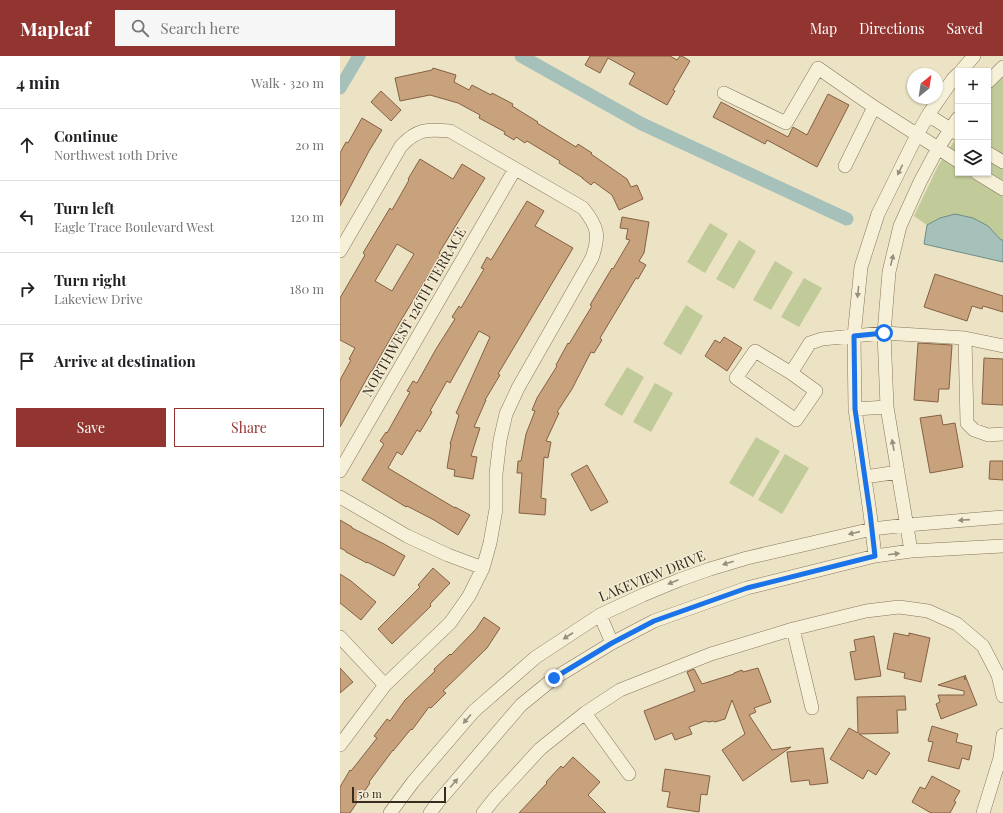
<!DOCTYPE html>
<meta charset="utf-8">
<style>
:root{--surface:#fff;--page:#f6f6f6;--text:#202124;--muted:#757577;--line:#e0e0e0;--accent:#92342f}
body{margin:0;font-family:"Playfair Display",serif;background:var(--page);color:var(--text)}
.controls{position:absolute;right:12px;top:12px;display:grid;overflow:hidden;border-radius:0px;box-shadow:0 1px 3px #0004}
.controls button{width:36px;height:36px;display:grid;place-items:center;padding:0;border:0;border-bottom:1px solid var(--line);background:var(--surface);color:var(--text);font:20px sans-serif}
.compass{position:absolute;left:567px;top:12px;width:36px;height:36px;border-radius:50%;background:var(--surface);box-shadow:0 1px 3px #0004;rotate:30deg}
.scale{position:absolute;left:12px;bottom:10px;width:94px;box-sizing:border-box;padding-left:4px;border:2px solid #372c1f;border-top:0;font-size:11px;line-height:14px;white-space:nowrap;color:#372c1f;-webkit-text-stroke:3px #f4ecd4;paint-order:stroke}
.stop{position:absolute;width:12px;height:12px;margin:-9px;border:3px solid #1a73e8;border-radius:50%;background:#fff}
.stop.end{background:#1a73e8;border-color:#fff;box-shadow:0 1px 4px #0008}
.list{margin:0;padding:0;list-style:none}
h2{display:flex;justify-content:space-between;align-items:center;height:52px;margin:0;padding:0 16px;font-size:17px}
h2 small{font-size:13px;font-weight:400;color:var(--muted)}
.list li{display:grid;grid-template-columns:26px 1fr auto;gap:12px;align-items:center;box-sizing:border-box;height:72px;padding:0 16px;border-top:1px solid var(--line)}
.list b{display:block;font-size:15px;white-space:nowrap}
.list p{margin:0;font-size:13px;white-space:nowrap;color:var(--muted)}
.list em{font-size:13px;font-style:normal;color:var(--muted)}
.actions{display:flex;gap:8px;padding:12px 16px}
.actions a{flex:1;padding:9px 0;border:1px solid var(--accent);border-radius:0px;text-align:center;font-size:14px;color:var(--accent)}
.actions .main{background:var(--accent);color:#fff}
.icon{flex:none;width:22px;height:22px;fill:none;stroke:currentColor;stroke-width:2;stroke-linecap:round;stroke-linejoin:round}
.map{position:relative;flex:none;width:663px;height:757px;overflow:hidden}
header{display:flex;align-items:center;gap:24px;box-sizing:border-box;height:56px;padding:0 20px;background:var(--accent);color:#fff}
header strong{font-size:19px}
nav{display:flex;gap:22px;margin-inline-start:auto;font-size:14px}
.search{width:280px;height:36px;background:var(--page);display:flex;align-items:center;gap:10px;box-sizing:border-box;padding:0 14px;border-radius:0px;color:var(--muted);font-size:15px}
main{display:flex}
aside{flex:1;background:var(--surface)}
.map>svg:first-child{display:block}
.green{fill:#c1ca99}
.water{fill:#a6c0ba;stroke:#6e8d87}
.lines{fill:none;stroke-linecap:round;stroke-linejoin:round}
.canal{stroke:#a6c0ba;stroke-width:13}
.building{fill:#c8a17d;stroke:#846143;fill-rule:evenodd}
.minor-casing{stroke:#86755c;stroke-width:14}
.minor{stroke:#f7f0d8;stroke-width:13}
.oneway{fill:#978e7c}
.route{stroke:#1a73e8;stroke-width:5}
.labels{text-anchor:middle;stroke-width:3;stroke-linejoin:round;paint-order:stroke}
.street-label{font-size:14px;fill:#372c1f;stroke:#f4ecd4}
</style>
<header>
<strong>Mapleaf</strong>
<div class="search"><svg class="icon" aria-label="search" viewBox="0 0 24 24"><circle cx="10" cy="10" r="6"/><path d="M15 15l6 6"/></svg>Search here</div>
<nav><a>Map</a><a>Directions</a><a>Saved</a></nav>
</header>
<main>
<aside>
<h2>4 min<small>Walk · 320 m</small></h2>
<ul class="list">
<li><svg class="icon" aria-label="ahead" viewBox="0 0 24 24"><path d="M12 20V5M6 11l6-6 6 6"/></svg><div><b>Continue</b><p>Northwest 10th Drive</p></div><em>20 m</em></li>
<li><svg class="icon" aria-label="left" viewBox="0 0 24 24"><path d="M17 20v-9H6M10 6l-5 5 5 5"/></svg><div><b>Turn left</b><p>Eagle Trace Boulevard West</p></div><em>120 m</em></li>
<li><svg class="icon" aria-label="right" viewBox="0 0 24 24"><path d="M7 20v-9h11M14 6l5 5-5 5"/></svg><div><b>Turn right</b><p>Lakeview Drive</p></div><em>180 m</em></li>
<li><svg class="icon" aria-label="arrive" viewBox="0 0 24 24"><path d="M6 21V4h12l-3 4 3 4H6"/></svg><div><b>Arrive at destination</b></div></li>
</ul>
<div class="actions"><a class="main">Save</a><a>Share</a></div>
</aside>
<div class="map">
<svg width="663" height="757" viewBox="0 0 663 757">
<rect width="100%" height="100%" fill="#ece3c5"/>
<path class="green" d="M663 16V184H661L648 170 600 162 587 169 574 160 598 110 618 79V117H648V30Z
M370 167 388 178 365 217 347 206Z
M399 184 416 195 394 233 376 223Z
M435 205 453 216 431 254 413 244Z
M464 222 482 232 459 271 441 261Z
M346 249 363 260 341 299 323 288Z
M287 311 304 321 282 360 264 349Z
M315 327 333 337 311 376 293 366Z
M416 381 440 395 413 441 389 427Z
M445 398 469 412 442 458 418 444Z"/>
<path class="water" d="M615 158 633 162 648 170 661 184H663V206L584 188 587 169 600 162Z"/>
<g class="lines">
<path class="canal" d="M181 0 302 68 507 163
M0 32 19 0"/>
</g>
<path class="building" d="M250 0H330L337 4 340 0H342L350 5 333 34 335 35 327 49 289 28 295 17 268 2 260 17 245 9Z
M93 12 116 19 114 26 129 34 132 29 151 39 152 37 173 48 172 50 198 66 197 67 236 91 238 88 252 97 251 98 287 123 291 131 297 129 303 143 279 154 272 139 254 126 251 129 242 122H243L219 107 220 105 187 85 185 87 176 81 174 84 164 78 165 76 139 62 140 59 118 47 90 39 60 45 55 22 92 14Z
M41 35 61 54 51 65 31 46Z
M488 38 509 49 477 111 427 84 425 88 373 61 381 46 448 81 453 71 467 79Z
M22 62 42 74 29 95 0 150V97L6 86 8 87Z
M80 103 113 123 122 108 145 122 99 197 101 198 57 271 32 315H31L0 371V324L11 304 9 303 15 292 0 284V242L25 199 23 197 50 152 52 154 69 124 68 123ZM57 188 74 198 52 235 35 225Z
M187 145 204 155 195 170 233 192 158 318 160 319 145 344H146L134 371 140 372 131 400 137 401 133 423 114 420 115 414 107 412 111 388H110L119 359 116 357 150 281 139 275 110 327 107 325 90 355 92 356 80 376 77 374 62 399 57 396 48 412 115 452V451L130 459 118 479 94 464 67 450 66 451 22 424 44 388 40 385 46 376 47 377 70 336 67 335 73 325 77 327 96 293 115 263 112 261 119 250 121 252 144 213 141 212 147 201 151 204Z
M282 161 309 166 304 197 299 205 306 209 298 223 296 222 260 282 262 284 254 297 251 296 232 333 217 356 219 357 206 385 211 386 208 402 204 401 201 442 206 443 205 459 179 457 182 417H177L178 405H181L186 378 195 355 192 354 197 342 217 310 216 309 228 287 229 288 252 250 250 249 272 212 273 213 290 184 286 183 288 173 280 172Z
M595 218 663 240V256L643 250 642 253 632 250 627 265 584 251Z
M384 281 402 292 387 315 365 300 375 284 380 287Z
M578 287 612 289 609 333H599L598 346 574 344Z
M644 302 663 303V349L642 348Z
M601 359 603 369 615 367 623 411 590 417 580 362Z
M650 405H663V424L649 423Z
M247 409 268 446 251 455 231 418Z
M0 464 12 471V472L44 488 65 500 54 520 27 506V507L6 496V495L0 492Z
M93 512 110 527 90 548 91 550 52 588 38 573 80 531 78 529Z
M0 518 11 525 36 546 21 564 0 547Z
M144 561 160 572 147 592 103 635 106 637 91 652 89 651 72 674 71 673 53 695V694L29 726 30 727 10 757H0V731L10 714 11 715 37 682 34 680 47 663 50 665 65 644 95 615 94 613 110 598 111 599 136 573Z
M554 577 569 580V577L590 582 581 626 564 622 565 617 547 613Z
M534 580 541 620 515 624 510 596 516 595 514 584Z
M0 612 13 626 0 637Z
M418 612 431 646 414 652 416 656 409 659 432 694 451 691 403 725 382 694 405 678 392 644 385 663 375 666 373 665 369 666 365 665 349 671 352 678 335 684 332 677 315 684 304 655 355 635 347 616 354 613 362 628 394 618V617L402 614 403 616Z
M625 619 637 649 601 663 596 648 600 646 598 639H624V635L598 629 624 620 625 624Z
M565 640 566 654H557L558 677 519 678 550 697 536 719 528 714 523 723 490 703 509 672 518 677 517 641Z
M592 670 618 678 616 686 632 690 629 704 622 702 619 713 588 705 593 686 588 685Z
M483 692 488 727 470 729 469 724 451 726 447 696Z
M233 701 260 726 248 739 266 757H179L207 727 206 726 221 710 223 712Z
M325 713 370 720 367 739 361 738 359 756 327 751 330 736 322 735Z
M592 720 620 735 614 745 616 746 610 757H591L572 746 580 731 585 733Z"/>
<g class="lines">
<defs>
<path id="minor" d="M621 15 634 0
M648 26 663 11
M384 37 446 67 478 12 534 51
M588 59 618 78
M648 97 663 106
M505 110 534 51 618 105
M637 117 663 133
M0 195 61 90C77 73 87 73 110 75L243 152C258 171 260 179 252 202L178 332 166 358 160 384 156 418V453L150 487 143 512 129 540 110 567 45 629 0 689
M625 282 627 367 634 374 648 379 663 378
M451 317 415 295 396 322 456 364 476 335 451 317 470 287 482 283 544 277 625 282 663 290
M515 353 547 351
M0 415 175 113
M525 421 558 416
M0 441 67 480 108 499 143 512
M571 495 547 351 544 277 549 216 560 170 580 126 598 92 618 62
M535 500 530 457 515 353 514 280 521 211 538 158 577 79 588 59 613 23 618 18
M260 559 272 587
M453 573 472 652
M0 581 45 629
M245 657 289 718
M50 757 73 726 134 655 196 601 260 559 303 539 339 524 370 513 407 502 532 473 567 469 663 461
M90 757 98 746 181 649 213 623 272 587 314 565 407 532 535 500 571 495 663 490
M143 757 154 743 200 693 245 657 280 634 371 598 453 573 526 555 559 551 588 555 617 568 643 590 658 619 663 640
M643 757 660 702 663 679"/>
</defs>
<use href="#minor" class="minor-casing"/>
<use href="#minor" class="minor"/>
</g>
<defs><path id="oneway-solid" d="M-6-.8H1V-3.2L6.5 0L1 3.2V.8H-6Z"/></defs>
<g class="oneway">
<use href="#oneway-solid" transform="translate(560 114) rotate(116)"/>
<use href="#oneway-solid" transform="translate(552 204) rotate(-76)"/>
<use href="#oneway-solid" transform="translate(518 236) rotate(96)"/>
<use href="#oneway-solid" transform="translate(553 389) rotate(-100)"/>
<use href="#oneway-solid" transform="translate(624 464) rotate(176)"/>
<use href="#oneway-solid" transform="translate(514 477) rotate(167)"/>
<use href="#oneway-solid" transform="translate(554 498) rotate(-7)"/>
<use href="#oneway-solid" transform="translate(388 507) rotate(163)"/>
<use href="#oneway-solid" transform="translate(333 526) rotate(157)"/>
<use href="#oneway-solid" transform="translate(228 580) rotate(147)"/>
<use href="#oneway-solid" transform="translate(127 663) rotate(131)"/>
<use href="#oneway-solid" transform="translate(114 727) rotate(-49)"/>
</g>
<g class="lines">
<path class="route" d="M214 622 272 587 314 565 407 532 535 500 530 457 515 353 514 280 544 277"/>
</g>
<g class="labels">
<g class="street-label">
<text transform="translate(74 256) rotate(-60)" y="5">NORTHWEST 126TH TERRACE</text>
<text transform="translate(312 520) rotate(-22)" y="5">LAKEVIEW DRIVE</text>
</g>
</g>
</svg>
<div class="controls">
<button>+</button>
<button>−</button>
<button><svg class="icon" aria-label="layers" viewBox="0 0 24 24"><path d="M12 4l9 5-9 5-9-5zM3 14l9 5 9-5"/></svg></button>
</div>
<svg class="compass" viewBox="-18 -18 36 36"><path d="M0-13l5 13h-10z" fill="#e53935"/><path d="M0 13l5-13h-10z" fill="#757577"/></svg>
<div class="scale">50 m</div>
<div class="stop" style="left:544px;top:277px"></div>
<div class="stop end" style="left:214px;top:622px"></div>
</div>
</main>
